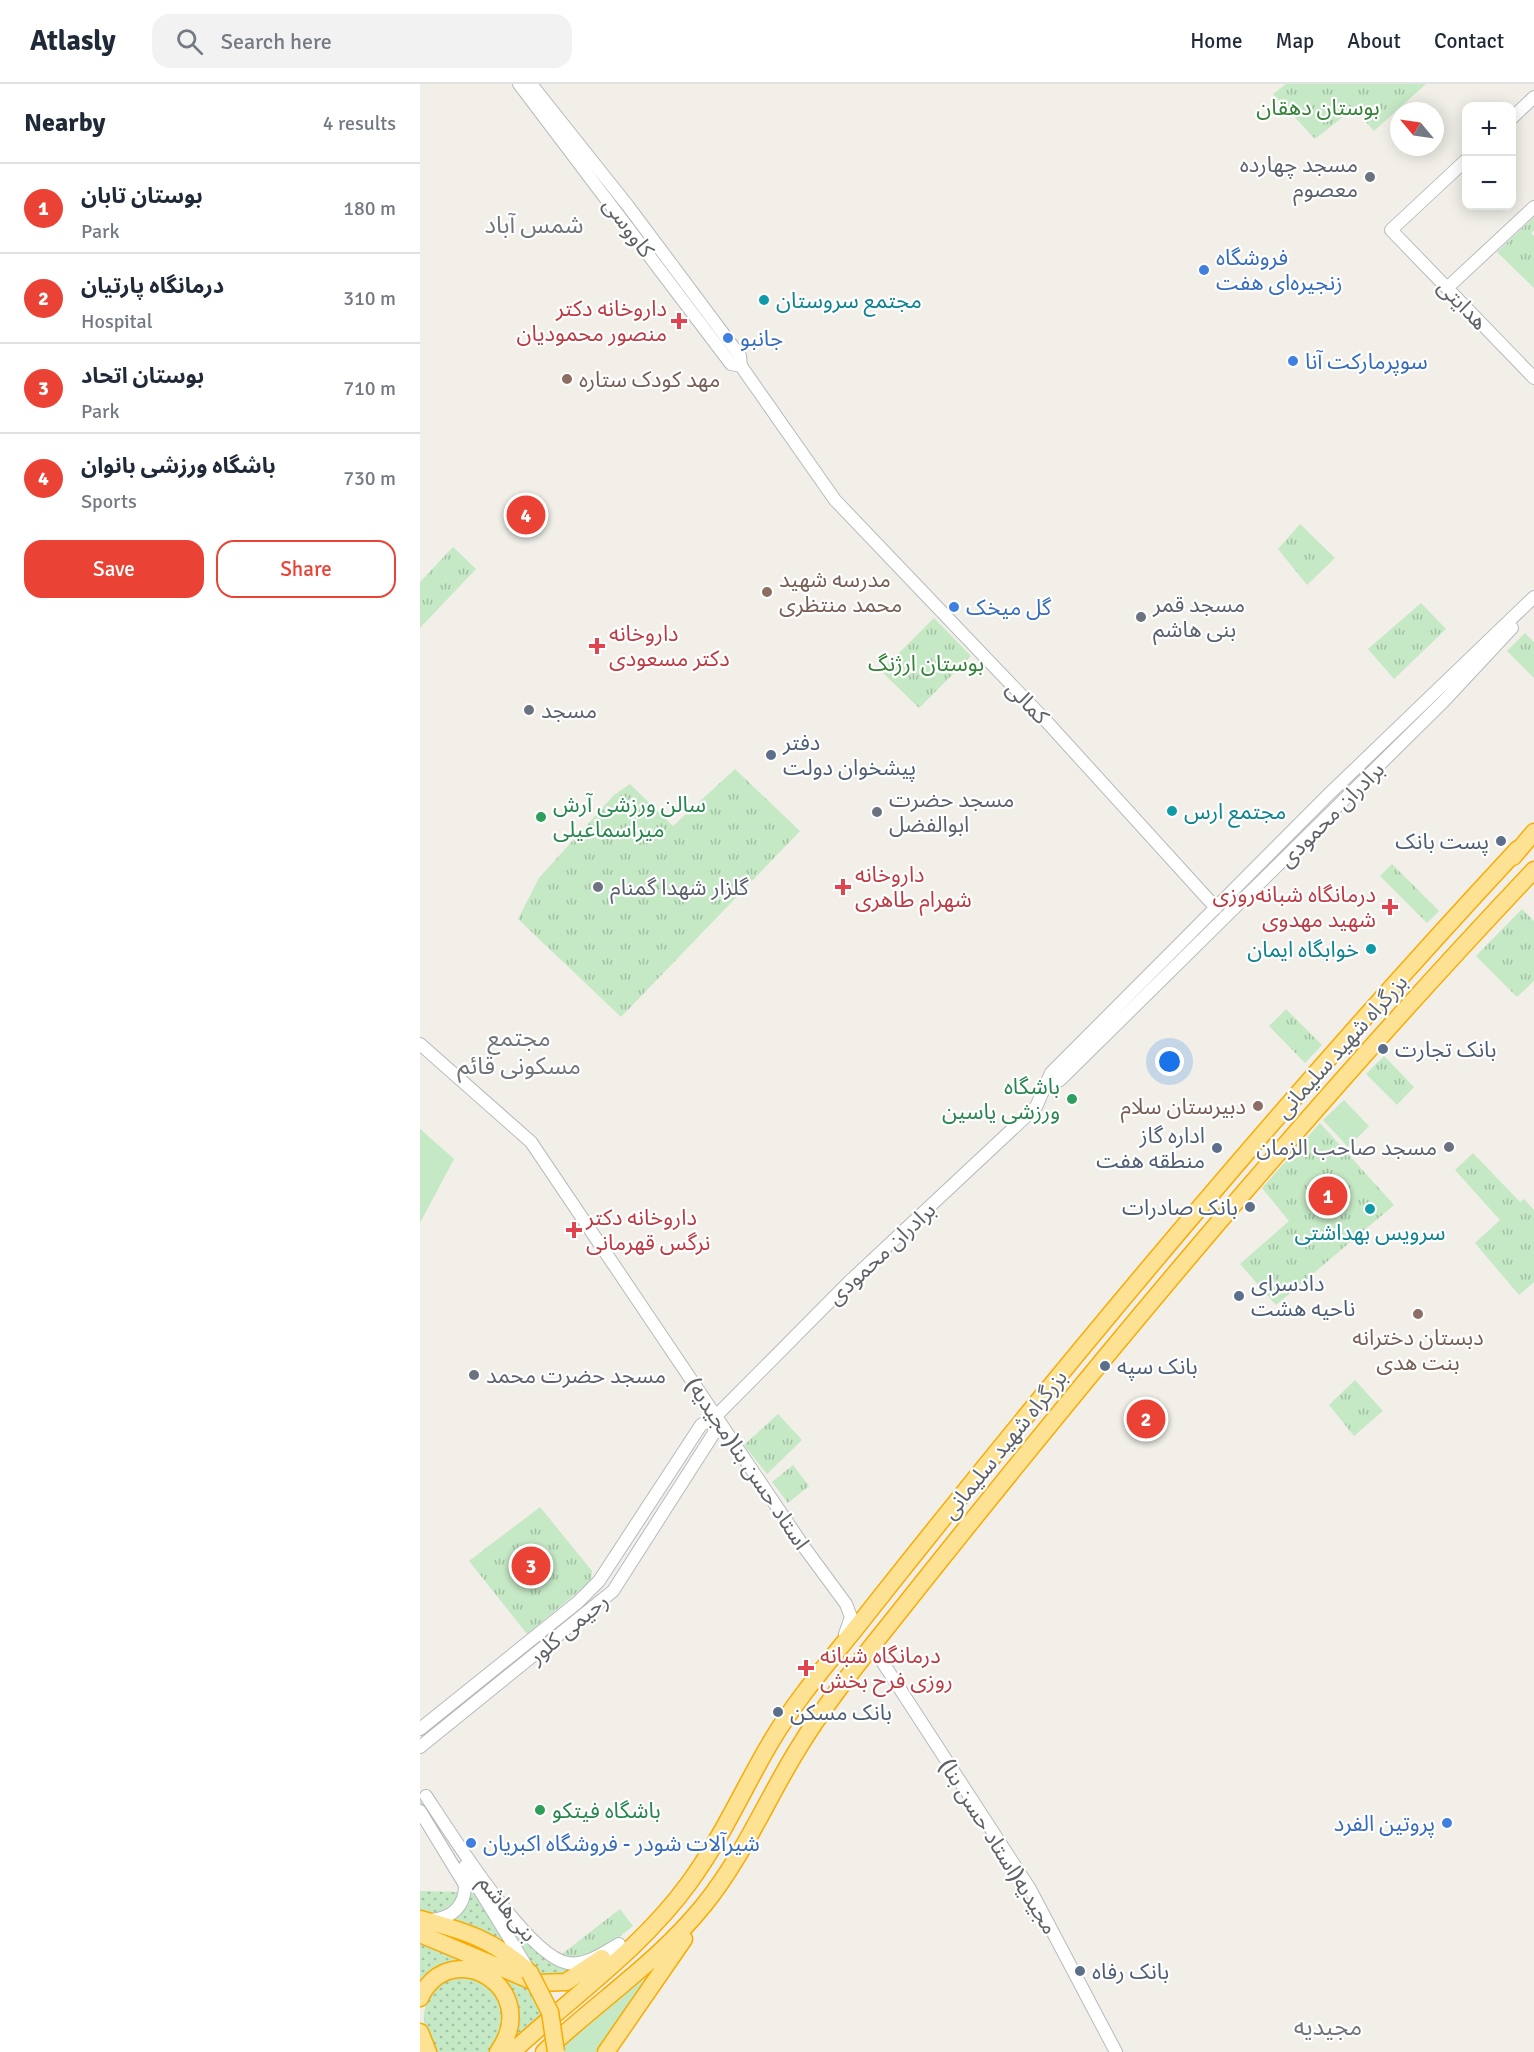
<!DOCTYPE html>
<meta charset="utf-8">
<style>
:root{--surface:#fff;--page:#f2f2f3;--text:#1f2937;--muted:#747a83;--line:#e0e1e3;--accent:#ea4335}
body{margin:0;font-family:Signika,"Noto Sans Arabic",sans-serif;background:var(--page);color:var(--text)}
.controls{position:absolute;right:18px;top:18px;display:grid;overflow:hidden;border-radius:12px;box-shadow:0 3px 15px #0003}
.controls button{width:54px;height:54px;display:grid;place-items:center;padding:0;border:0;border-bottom:2px solid var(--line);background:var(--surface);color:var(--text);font:30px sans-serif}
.compass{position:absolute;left:970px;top:18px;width:54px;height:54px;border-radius:50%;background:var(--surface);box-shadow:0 3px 15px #0003;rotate:299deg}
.you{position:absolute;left:750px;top:978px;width:21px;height:21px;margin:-15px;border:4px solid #fff;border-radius:50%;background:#1a73e8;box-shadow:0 0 0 9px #1a73e833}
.badge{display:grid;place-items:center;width:39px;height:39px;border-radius:50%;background:var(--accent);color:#fff;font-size:20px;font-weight:700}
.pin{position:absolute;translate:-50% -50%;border:3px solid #fff;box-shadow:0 2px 6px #0006}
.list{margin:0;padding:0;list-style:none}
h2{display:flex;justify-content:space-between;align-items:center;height:78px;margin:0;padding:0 24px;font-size:26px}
h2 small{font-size:20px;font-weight:400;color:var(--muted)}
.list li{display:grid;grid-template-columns:39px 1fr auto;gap:18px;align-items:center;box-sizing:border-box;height:90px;padding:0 24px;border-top:2px solid var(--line)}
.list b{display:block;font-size:22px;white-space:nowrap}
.list p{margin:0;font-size:20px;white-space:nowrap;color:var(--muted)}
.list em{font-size:20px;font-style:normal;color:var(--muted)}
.actions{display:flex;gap:12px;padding:18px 24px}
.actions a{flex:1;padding:14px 0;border:2px solid var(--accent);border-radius:18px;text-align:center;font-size:21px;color:var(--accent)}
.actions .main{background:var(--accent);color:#fff}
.icon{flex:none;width:33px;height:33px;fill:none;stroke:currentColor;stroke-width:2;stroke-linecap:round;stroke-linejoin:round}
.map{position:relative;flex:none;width:1114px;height:1968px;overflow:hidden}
header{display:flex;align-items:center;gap:36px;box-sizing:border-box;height:84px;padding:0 30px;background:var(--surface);border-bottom:2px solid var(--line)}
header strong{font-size:28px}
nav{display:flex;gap:33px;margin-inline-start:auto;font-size:21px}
.search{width:420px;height:54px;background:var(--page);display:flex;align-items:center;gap:15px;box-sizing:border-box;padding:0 21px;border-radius:18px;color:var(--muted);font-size:22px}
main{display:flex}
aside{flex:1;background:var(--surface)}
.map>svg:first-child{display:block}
.grass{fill:url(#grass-dots)}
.park{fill:url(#park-tufts)}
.garden{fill:#c5e8c5}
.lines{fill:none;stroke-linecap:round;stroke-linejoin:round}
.secondary-casing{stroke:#b6babf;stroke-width:14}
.highway-casing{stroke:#f9ab00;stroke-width:19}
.secondary{stroke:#fff;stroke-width:12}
.highway{stroke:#fde293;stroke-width:16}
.highway-bridge-casing{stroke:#f9ab00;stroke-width:19;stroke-linecap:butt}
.highway-bridge{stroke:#fde293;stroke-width:16}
.worship-dot{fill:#6b7280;stroke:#fff;stroke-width:2}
.shop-dot{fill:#3f7fe0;stroke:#fff;stroke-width:2}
.culture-dot{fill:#0f9aa8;stroke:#fff;stroke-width:2}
.health-dot{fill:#e0444e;stroke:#fff;stroke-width:2}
.education-dot{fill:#8d6e63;stroke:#fff;stroke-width:2}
.service-dot{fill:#5c6f8a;stroke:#fff;stroke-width:2}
.leisure-dot{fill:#2e9e5b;stroke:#fff;stroke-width:2}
.labels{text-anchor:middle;stroke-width:4.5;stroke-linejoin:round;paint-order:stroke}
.park-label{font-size:22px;fill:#348238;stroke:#fff}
.worship-label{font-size:22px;fill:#5b616d;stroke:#fff;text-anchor:start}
.street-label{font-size:22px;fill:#5f6368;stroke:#fff}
.shop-label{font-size:22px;fill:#366cbe;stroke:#fff;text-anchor:start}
.culture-label{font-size:22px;fill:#0d838f;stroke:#fff;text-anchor:start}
.health-label{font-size:22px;fill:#be3a42;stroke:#fff;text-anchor:start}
.education-label{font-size:22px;fill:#785e54;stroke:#fff;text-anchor:start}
.service-label{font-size:22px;fill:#4e5e75;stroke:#fff;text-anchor:start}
.leisure-label{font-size:22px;fill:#27864d;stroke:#fff;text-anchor:start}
.neighbourhood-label{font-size:24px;fill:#70757a;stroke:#fff}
</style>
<header>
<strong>Atlasly</strong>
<div class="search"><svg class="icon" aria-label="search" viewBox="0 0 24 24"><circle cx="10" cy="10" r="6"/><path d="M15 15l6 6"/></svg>Search here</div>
<nav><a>Home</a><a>Map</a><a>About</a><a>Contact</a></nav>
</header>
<main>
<aside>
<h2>Nearby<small>4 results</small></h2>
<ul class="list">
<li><span class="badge">1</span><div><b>بوستان تابان</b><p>Park</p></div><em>180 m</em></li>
<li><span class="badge">2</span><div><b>درمانگاه پارتیان</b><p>Hospital</p></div><em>310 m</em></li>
<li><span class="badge">3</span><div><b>بوستان اتحاد</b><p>Park</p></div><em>710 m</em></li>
<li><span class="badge">4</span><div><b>باشگاه ورزشی بانوان</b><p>Sports</p></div><em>730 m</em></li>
</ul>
<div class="actions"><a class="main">Save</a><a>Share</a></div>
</aside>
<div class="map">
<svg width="1114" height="1968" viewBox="0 0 1114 1968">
<defs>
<pattern id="grass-dots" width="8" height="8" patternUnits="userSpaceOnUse" patternTransform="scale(1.5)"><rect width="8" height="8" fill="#c5e8c5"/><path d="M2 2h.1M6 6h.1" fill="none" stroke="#a3c0a4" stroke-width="1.8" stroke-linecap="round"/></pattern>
<pattern id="park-tufts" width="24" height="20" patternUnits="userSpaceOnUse" patternTransform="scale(1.5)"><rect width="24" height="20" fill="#c5e8c5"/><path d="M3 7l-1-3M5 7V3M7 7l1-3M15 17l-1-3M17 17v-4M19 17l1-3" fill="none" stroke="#a3c0a4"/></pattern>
</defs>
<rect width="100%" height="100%" fill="#f1efe8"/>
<path class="grass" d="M0 1716 105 1882 28 1839 46 1815 22 1757 0 1721Z
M44 1772 123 1872 145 1883H168L123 1898Z
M0 1807 43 1808 33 1828 0 1831Z
M0 1853 112 1901 126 1932 86 1968 95 1935 54 1883 0 1908Z
M57 1891 87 1923 74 1968H13C0 1932 0 1929 18 1896Z"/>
<path class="park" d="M866 0H1006L954 47 934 24 895 55 853 10Z
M1114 133V146L1111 149 1114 152V204L1077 168Z
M880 440 915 474 887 501 858 465Z
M33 463 56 485 0 544V498Z
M1001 519 1026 545 974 595 948 565Z
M514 534 551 572 499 624 461 587Z
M1105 549 1114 558V594L1087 567Z
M315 685 380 747 201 933 98 835 119 794 194 711 210 700 253 742Z
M972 780 1019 827 1007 839 960 792Z
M1102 825 1114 837V897L1097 913 1056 872Z
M866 925 902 961 885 979 849 942Z
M964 972 994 1003 977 1021 946 990Z
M900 1039 974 1121 856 1221 820 1180 869 1137 842 1104Z
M1053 1069 1100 1118 1104 1115 1114 1126V1198L1099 1211 1055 1159 1080 1136 1035 1086Z
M935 1296 963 1327 934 1352 909 1321Z
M358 1330 382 1356 347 1390 324 1361Z
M373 1381 389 1402 368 1419 352 1398Z
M120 1423 172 1487 171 1497 107 1550 49 1477Z
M200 1825 213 1842C182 1866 179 1875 138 1873Z"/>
<path class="garden" d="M924 1016 949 1042 928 1063 903 1036Z
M0 1045 34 1075 0 1139Z
M250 1869 182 1968H142V1962Z"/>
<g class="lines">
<defs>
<path id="secondary" d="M99 0 311 280 321 282
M111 0 208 122 320 272 321 282 415 416 627 638 796 824
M1092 34 1114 13
M1046 76 971 146 1114 294
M1027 204 1114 123
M0 960 111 1058 384 1463 426 1520 431 1533 425 1550
M622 1004 640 996 1024 617 1092 544
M452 1562 610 1805 696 1968
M0 1645 158 1518 179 1497 281 1341 296 1332 429 1198 616 1023 631 989 908 711 1114 513
M0 1663 193 1507 294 1349 296 1332
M6 1712C30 1748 108 1873 148 1879 166 1882 183 1869 199 1860
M0 1727 45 1801C45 1823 32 1834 11 1836
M45 1782 108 1885"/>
<path id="highway" d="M1093 773 1114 748
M0 1835C45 1847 75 1856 110 1889
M0 1850 117 1899 146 1898 182 1874
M0 1914C30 1850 124 1903 78 1968
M0 1948 8 1968
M92 1968C152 1913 221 1865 269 1799 302 1754 324 1703 352 1656 379 1611 415 1571 447 1530 655 1267 870 1010 1098 765
M124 1968C177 1918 238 1878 284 1821 322 1774 345 1719 376 1668 403 1623 435 1583 468 1542 674 1282 886 1027 1114 786
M186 1968 264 1855"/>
</defs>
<use href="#secondary" class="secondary-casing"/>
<use href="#highway" class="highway-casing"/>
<use href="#secondary" class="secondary"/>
<use href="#highway" class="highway"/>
<defs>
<path id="highway-bridge" d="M110 1889 130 1928 136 1968"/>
</defs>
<use href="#highway-bridge" class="highway-bridge-casing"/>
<use href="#highway-bridge" class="highway-bridge"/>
</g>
<g class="worship-dot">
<circle cx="950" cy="93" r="6"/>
<circle cx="721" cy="533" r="6"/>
<circle cx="109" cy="626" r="6"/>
<circle cx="457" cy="728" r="6"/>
<circle cx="178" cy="803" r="6"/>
<circle cx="1029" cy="1063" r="6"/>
<circle cx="54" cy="1291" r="6"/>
</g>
<g class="shop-dot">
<circle cx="784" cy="186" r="6"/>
<circle cx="308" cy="254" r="6"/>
<circle cx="873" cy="277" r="6"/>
<circle cx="534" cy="523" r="6"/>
<circle cx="1027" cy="1739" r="6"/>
<circle cx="51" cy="1759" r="6"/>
</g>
<g class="culture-dot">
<circle cx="344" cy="216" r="6"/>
<circle cx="752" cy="727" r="6"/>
<circle cx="951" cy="865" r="6"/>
<circle cx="950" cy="1125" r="6"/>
</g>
<g class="health-dot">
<path d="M256 228h6v6h6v6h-6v6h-6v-6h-6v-6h6z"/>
<path d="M174 553h6v6h6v6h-6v6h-6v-6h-6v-6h6z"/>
<path d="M420 794h6v6h6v6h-6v6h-6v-6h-6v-6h6z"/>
<path d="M967 814h6v6h6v6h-6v6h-6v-6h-6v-6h6z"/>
<path d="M151 1137h6v6h6v6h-6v6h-6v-6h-6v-6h6z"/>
<path d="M383 1575h6v6h6v6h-6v6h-6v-6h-6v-6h6z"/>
</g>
<g class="education-dot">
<circle cx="147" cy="295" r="6"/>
<circle cx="347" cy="508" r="6"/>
<circle cx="838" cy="1022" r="6"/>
<circle cx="998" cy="1230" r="6"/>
</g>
<g class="service-dot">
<circle cx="351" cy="671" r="6"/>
<circle cx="1081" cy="757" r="6"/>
<circle cx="963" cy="965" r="6"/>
<circle cx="797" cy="1064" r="6"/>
<circle cx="830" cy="1123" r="6"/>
<circle cx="819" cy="1212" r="6"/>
<circle cx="685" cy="1282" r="6"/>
<circle cx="358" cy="1628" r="6"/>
<circle cx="660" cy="1887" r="6"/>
</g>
<g class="leisure-dot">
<circle cx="121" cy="733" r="6"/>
<circle cx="652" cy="1015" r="6"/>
<circle cx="120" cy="1726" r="6"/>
</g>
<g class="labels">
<g class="park-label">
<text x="898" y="31">بوستان دهقان</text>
<text x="506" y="587">بوستان ارژنگ</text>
</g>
<g class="worship-label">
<text x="938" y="88" text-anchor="end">مسجد چهارده<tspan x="938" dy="25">معصوم</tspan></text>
<text x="733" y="528">مسجد قمر<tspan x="733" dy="25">بنی هاشم</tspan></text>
<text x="121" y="634">مسجد</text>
<text x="469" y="723">مسجد حضرت<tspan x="469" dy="25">ابوالفضل</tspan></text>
<text x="190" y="811">گلزار شهدا گمنام</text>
<text x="1017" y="1071" text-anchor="end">مسجد صاحب الزمان</text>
<text x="66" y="1299">مسجد حضرت محمد</text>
</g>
<g class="street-label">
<text transform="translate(209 143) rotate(53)" y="8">کاووسی</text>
<text transform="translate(1043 220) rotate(46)" y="8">هدایتی</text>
<text transform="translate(608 618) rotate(46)" y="8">کمالی</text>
<text transform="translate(911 730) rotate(-45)" y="8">برادران محمودی</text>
<text transform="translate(921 962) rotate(-48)" y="8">بزرگراه شهید سلیمانی</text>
<text transform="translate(461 1169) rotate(-43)" y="8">برادران محمودی</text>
<text transform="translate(584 1360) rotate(-51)" y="8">بزرگراه شهید سلیمانی</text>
<text transform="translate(328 1379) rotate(56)" y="8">استاد حسن بنا(مجیدیه)</text>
<text transform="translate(148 1544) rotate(-40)" y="8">رحیمی کلور</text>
<text transform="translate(579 1762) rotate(58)" y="8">مجیدیه(استاد حسن بنا)</text>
<text transform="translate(88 1824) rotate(51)" y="8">بنی‌هاشم</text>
</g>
<g class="shop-label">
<text x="796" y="181">فروشگاه<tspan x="796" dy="25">زنجیره‌ای هفت</tspan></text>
<text x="320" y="262">جانبو</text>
<text x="885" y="285">سوپرمارکت آنا</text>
<text x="546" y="531">گل میخک</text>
<text x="1015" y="1747" text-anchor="end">پروتین الفرد</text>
<text x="63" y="1767">شیرآلات شودر - فروشگاه اکبریان</text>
</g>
<g class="culture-label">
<text x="356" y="224">مجتمع سروستان</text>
<text x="764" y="735">مجتمع ارس</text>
<text x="939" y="873" text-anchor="end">خوابگاه ایمان</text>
<text x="950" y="1156" text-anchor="middle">سرویس بهداشتی</text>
</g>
<g class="health-label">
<text x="247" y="232" text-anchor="end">داروخانه دکتر<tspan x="247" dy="25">منصور محمودیان</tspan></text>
<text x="189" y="557">داروخانه<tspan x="189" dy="25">دکتر مسعودی</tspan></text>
<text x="435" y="798">داروخانه<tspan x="435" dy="25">شهرام طاهری</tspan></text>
<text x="956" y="818" text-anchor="end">درمانگاه شبانه‌روزی<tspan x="956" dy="25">شهید مهدوی</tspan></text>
<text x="166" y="1141">داروخانه دکتر<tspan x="166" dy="25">نرگس قهرمانی</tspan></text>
<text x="400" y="1579">درمانگاه شبانه<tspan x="400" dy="25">روزی فرح بخش</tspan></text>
</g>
<g class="education-label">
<text x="159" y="303">مهد کودک ستاره</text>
<text x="359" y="503">مدرسه شهید<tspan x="359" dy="25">محمد منتظری</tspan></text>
<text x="826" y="1030" text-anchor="end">دبیرستان سلام</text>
<text x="998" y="1261" text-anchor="middle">دبستان دخترانه<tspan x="998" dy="25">بنت هدی</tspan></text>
</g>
<g class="service-label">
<text x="363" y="666">دفتر<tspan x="363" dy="25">پیشخوان دولت</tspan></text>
<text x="1069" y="765" text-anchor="end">پست بانک</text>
<text x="975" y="973">بانک تجارت</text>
<text x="785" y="1059" text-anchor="end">اداره گاز<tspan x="785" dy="25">منطقه هفت</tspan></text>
<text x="818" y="1131" text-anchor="end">بانک صادرات</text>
<text x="831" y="1207">دادسرای<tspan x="831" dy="25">ناحیه هشت</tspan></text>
<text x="697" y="1290">بانک سپه</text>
<text x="370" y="1636">بانک مسکن</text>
<text x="672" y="1895">بانک رفاه</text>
</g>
<g class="leisure-label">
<text x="133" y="728">سالن ورزشی آرش<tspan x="133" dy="25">میراسماعیلی</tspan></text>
<text x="640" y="1010" text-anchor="end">باشگاه<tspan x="640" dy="25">ورزشی یاسین</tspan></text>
<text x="132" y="1734">باشگاه فیتکو</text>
</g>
<g class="neighbourhood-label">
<text x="114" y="149">شمس آباد</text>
<text x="99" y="962">مجتمع<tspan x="99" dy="28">مسکونی قائم</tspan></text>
<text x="908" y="1951">مجیدیه</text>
</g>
</g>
</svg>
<div class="controls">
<button>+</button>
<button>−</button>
</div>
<svg class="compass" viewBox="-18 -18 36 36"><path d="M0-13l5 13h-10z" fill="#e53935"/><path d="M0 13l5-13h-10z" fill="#747a83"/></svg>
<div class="you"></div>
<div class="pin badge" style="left:908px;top:1112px">1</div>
<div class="pin badge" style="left:726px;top:1335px">2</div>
<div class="pin badge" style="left:111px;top:1482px">3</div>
<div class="pin badge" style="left:106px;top:431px">4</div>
</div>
</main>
